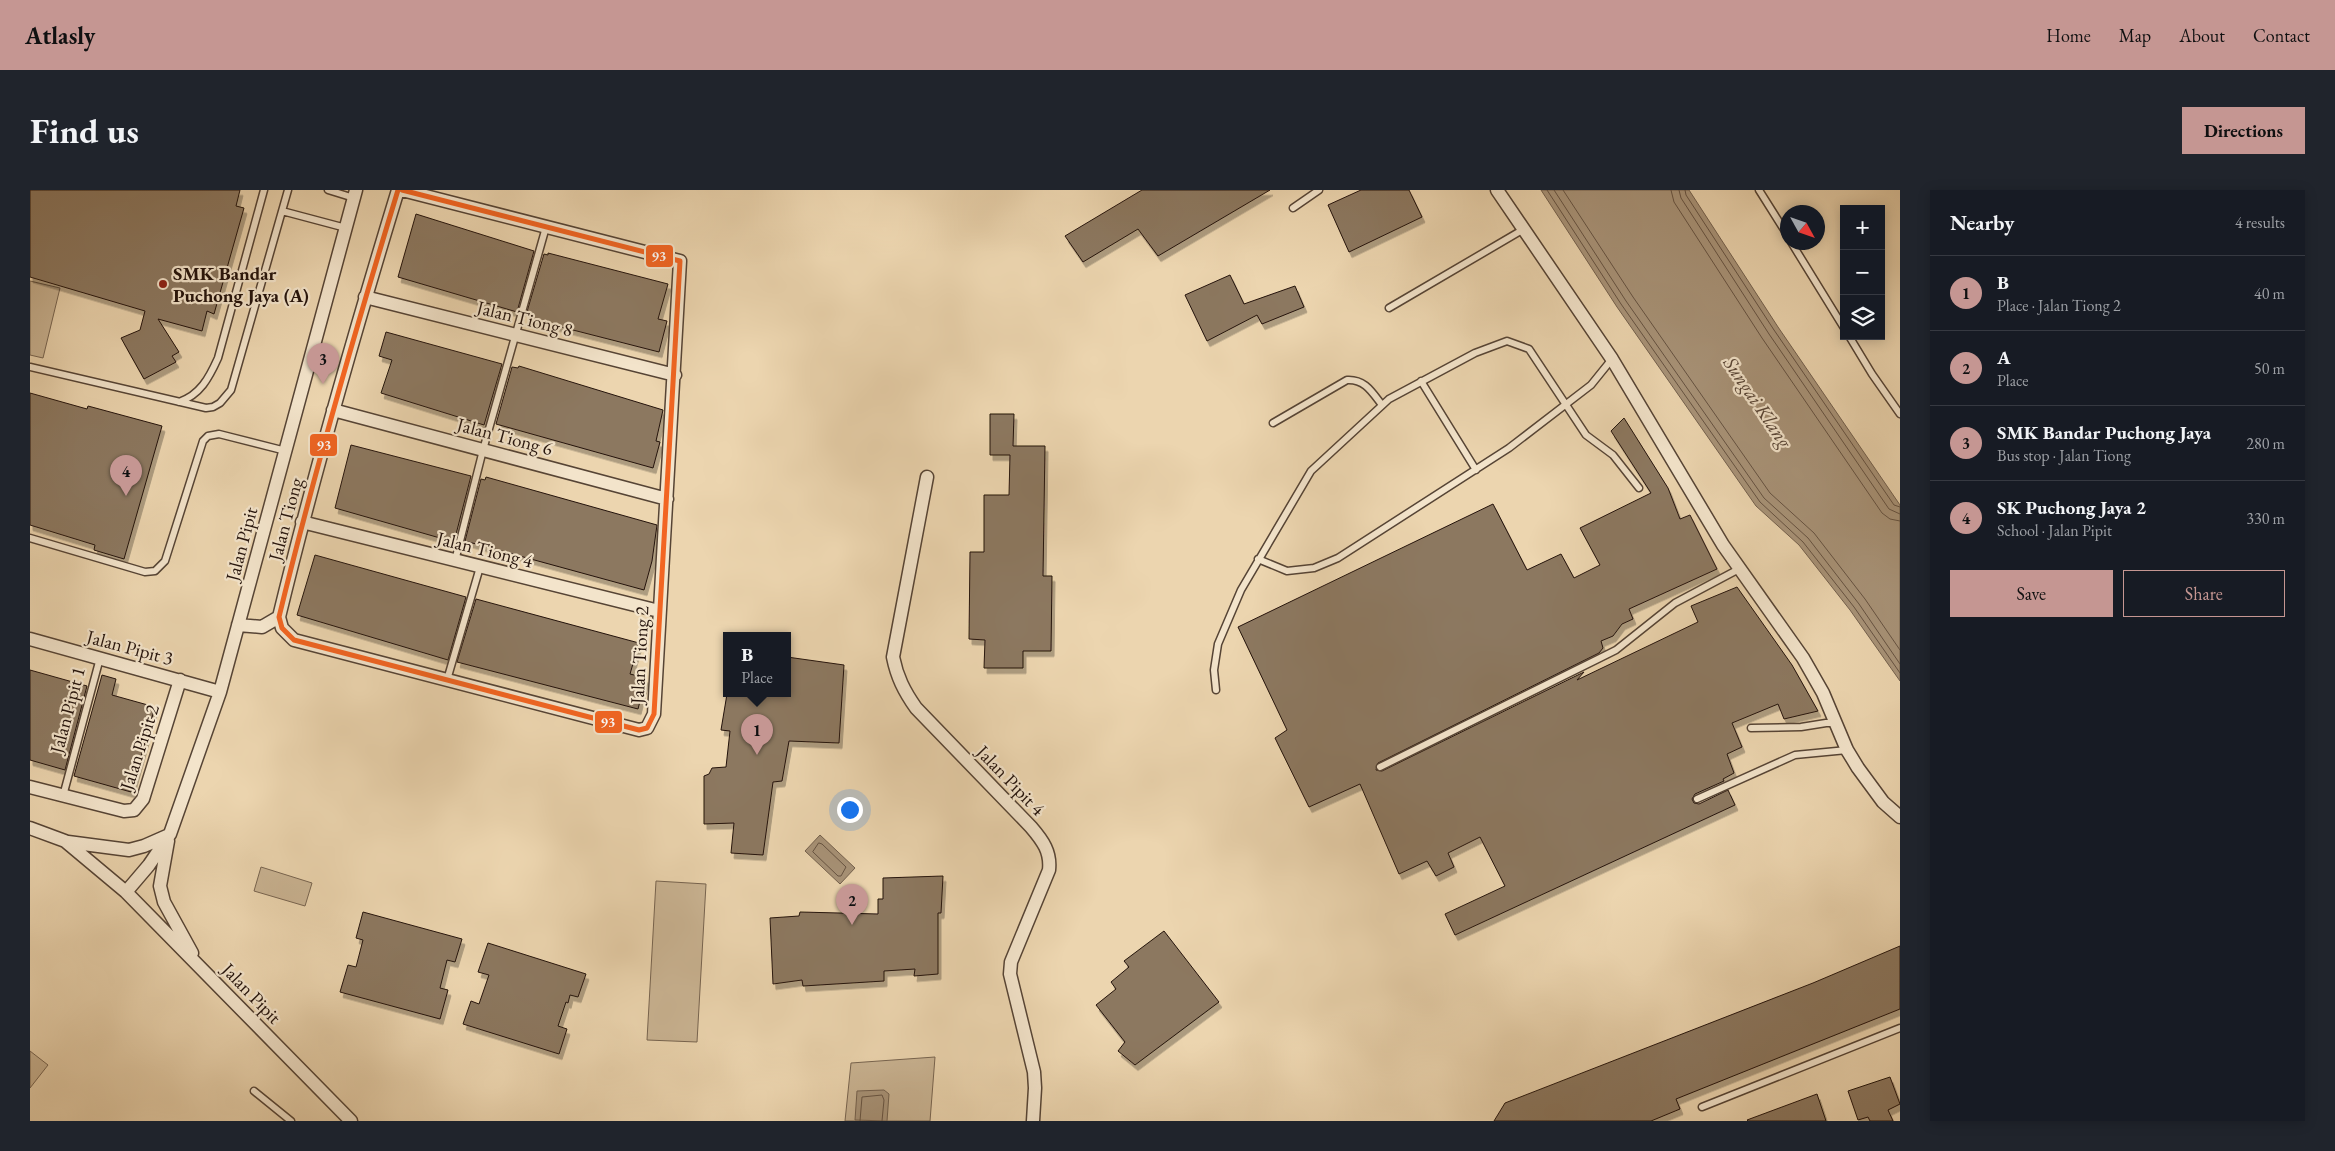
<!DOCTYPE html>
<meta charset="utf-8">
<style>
:root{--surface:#171b24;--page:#20242c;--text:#f1f3f6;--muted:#9ea1a6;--line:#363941;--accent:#c59692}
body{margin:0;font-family:"EB Garamond",serif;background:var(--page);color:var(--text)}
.controls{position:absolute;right:15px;top:15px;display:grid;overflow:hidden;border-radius:0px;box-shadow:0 2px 12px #0003}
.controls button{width:45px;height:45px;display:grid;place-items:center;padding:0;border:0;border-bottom:1px solid var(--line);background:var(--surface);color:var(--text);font:25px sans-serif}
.compass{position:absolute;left:1750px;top:15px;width:45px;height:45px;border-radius:50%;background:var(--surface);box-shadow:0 2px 12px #0003;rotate:130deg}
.you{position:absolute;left:819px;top:619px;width:18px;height:18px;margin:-12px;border:4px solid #fff;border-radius:50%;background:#1a73e8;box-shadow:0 0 0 8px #1a73e833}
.badge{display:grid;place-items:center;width:32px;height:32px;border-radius:50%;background:var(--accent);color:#111;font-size:16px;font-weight:700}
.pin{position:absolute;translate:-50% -41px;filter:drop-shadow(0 1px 2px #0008)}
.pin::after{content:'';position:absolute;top:26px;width:18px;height:15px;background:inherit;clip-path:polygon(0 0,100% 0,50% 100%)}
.popup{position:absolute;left:693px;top:442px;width:68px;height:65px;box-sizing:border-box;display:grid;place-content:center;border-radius:0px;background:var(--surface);filter:drop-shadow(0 1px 4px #0005);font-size:16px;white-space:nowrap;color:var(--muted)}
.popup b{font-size:19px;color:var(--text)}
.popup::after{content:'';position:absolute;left:50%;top:100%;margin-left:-10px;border:10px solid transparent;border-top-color:var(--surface)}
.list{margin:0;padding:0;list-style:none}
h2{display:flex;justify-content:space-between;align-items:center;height:65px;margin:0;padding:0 20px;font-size:21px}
h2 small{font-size:16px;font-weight:400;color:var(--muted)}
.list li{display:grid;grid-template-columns:32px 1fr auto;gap:15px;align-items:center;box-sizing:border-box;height:75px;padding:0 20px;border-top:1px solid var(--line)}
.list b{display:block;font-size:19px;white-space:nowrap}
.list p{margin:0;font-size:16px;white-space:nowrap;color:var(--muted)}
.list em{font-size:16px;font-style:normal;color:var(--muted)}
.actions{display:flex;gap:10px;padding:15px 20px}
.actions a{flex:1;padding:11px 0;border:1px solid var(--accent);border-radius:0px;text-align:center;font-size:18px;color:var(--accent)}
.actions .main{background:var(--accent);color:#111}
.icon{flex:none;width:28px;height:28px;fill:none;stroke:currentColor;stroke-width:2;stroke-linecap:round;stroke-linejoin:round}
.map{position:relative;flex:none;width:1870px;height:931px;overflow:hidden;border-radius:0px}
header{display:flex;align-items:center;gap:30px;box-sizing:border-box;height:70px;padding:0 25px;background:var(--accent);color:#111}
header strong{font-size:24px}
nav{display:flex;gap:28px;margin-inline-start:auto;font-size:18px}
.intro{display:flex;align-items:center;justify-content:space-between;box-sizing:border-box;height:120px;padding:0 30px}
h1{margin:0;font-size:35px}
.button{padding:12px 22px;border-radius:0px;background:var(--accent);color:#111;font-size:18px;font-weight:700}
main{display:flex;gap:30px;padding:0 30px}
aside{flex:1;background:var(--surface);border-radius:0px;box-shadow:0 2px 12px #0003}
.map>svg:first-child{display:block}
.green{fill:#cab493;stroke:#776450}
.water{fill:#a89378;stroke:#73604d}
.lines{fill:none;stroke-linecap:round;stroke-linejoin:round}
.shore{stroke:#665342;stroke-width:1}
.building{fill:#8c7861;stroke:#24130c;filter:url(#shadow)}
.lane-casing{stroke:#564435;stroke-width:9}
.street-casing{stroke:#564435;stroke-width:15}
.lane{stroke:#f3e4cb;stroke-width:6}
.street{stroke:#f3e4cb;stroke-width:12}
.bus-1-casing{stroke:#f3e4cb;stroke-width:9}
.bus-1{stroke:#f26522;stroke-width:5}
.poi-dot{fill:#8f2418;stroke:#f3e4cb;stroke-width:2}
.labels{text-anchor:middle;stroke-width:4.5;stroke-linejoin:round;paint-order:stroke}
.poi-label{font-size:19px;font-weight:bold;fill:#24130c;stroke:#f3e4cb;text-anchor:start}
.street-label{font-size:19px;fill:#24130c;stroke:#f3e4cb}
.water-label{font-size:20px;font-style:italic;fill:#594637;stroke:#f3e4cb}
.line-badge{stroke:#f3e4cb;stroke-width:2}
.badge-label{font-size:14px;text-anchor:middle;font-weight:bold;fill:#fff}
</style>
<header>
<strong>Atlasly</strong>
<nav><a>Home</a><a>Map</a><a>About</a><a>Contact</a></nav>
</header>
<div class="intro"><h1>Find us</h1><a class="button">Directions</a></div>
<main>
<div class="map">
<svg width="1870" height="931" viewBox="0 0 1870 931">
<defs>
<filter id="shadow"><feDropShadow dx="3" dy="5.5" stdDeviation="0" flood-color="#0004"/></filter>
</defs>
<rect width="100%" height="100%" fill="#ecd5af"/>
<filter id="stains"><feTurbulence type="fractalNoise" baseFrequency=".004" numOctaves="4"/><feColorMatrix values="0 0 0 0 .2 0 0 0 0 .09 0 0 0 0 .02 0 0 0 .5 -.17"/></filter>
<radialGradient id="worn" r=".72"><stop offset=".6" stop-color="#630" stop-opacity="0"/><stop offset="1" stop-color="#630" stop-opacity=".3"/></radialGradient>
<path class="green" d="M0 91 30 98 13 168 0 165Z
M231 677 282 693 275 716 224 701Z
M626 691 676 694 667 852 617 850Z
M0 861 18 875 0 898Z
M905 867 900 931H815L821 873Z"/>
<path class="water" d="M1511 0H1659L1748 137 1870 315V491L1820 420 1769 355 1726 316 1587 117Z
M790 645 825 678 810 694 775 661Z
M854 900 859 904 857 931 825 930 827 901Z"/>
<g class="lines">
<path class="shore" d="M1517 0 1591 114 1730 312 1773 352 1824 417 1870 483
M1524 0 1596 111 1734 308 1778 348 1829 414 1870 474
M1533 0 1603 107 1740 303 1784 343 1835 409 1870 460
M1641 0 1644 12 1732 148 1852 323 1860 329 1870 331
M1649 0 1651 8 1739 144 1859 319 1870 324
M1655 0 1656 5 1744 140 1864 315 1870 317
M789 653 792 654 816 677 811 686H808L783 662Z
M830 931 832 907 852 905 854 910 852 931"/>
</g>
<path class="building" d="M0 0H210L206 16 214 18 184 124 177 121 172 141 128 129 149 162 142 166 146 172 114 189 91 148 110 140 115 121 0 87Z
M1112 0H1240L1128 66 1108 39 1053 72 1035 46Z
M1331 0H1379L1392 27 1319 62 1298 15Z
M386 24 504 61 487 122 368 87Z
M518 63 638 94 628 129 637 131 629 162 500 129V126L496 125 514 64 518 65Z
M1200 85 1214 114 1265 96 1274 117 1232 134 1227 125 1177 151 1155 105Z
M356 142 472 174 454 235 351 203 362 170 349 166Z
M489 176 633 220 626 251 630 252 623 278 466 234 482 177 488 178Z
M0 203 57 219 58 216 132 236 94 369 64 360 65 355 0 335Z
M960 224H984L983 256H1015L1013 386H1022L1021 461H993V478H954L955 450 939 449 940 362H954V305H979L980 265H960Z
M1594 228 1638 298 1650 329 1660 325 1687 379 1599 419 1603 429 1592 434 1583 446 1571 451 1573 458 1569 463 1348 573 1346 580 1352 581 1554 482 1547 490 1668 432 1661 416 1707 397 1762 475 1788 521 1754 529 1748 514 1702 533 1712 557 1697 564 1704 583 1693 589 1694 591 1665 604 1662 609 1664 613 1669 614 1698 600 1705 615 1425 745 1415 724 1475 696 1450 647 1418 663 1424 677 1406 686 1397 671 1369 684 1330 594 1279 617 1245 548 1257 540 1208 437 1463 314 1497 380 1531 364 1544 388 1570 375 1550 338 1621 303 1581 241Z
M321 255 441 286 424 352 305 318Z
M456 287 627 335 622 371 614 400 435 351 451 289 455 290Z
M285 365 436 407 418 470 267 425Z
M446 409 609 453 600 484 616 488 608 519 427 472Z
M757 467 814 475 809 553 759 551 752 591 743 592 733 665 701 663 704 633 674 634V586L679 584 682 578 696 577 700 541 691 540 697 504H757Z
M0 480 57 496 35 580 0 570Z
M72 485 86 489 82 505 125 517 101 602 44 586Z
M913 686 911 723H908V784L884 786 885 779 854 781V791L773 796 772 790 743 794 740 728 769 726 770 722 848 724V709H853V688Z
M333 722 432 749 425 772 417 770 410 798 418 800 410 829 310 802 318 775 326 777 333 750 326 748Z
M1134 741 1189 812 1105 875 1088 861 1095 852 1066 815 1086 799 1081 792 1099 777 1094 771Z
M458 753 556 784 548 807 540 805 538 813 536 812 528 836 537 839 529 864 433 834 441 811 449 814 459 785 448 782Z
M1870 756V819L1646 909 1650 919 1621 931H1464L1475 913 1783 793Z
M1860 887 1870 914 1858 920 1863 931H1840L1838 927 1828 930 1818 901Z
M1787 904 1796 931H1718L1717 930Z"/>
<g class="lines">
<defs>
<path id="lane" d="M298 0 324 8
M1729 0 1758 46
M1263 18 1289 0
M252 21 316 38
M1761 52 1814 138
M1359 118 1494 39
M1819 146 1842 184 1870 224
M0 177 176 218 183 217 190 213 201 200 258 0
M1391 191 1446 280
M149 212C170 205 179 188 188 168L234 0
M1243 233 1317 190C1335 189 1342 202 1352 215
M0 348 115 382 125 381 135 371 173 251 178 246 189 244 256 261
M1228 369 1257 381 1284 378 1308 368 1479 258 1561 195 1582 169
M425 371 453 260 516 37
M417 490 450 377
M1186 500 1184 480 1188 454 1211 400 1281 281 1359 209 1445 163 1477 151 1499 159 1556 245 1583 265 1609 298
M1721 538 1771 537 1796 533H1805
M1350 577 1570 468 1586 460 1645 413 1709 379
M33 606 70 468
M1667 609 1765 565 1817 560
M224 901 261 931
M1672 917 1870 838"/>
<path id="street" d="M368 0C325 141 284 283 249 427L252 438 264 450 609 540 617 538 624 524 650 71 372 0
M1467 0 1582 169 1693 355 1773 468 1793 503 1817 560 1828 578 1853 612 1870 627
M335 107 645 185
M303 220 637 309
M897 287 863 467C867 487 874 501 886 518L1001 637C1013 651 1021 662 1019 680L981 772 980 784 1004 882 1005 898 1003 931
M272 332 629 421
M208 435 232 437 249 427
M0 449 190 502
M0 597 94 621 104 620 113 609 150 490
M0 638 35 651 96 702 321 931
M138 651 130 696 134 712 162 763
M38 652 99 660 114 656 139 645
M96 702 119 675 140 644 190 502 326 0"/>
</defs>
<use href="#lane" class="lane-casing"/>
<use href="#street" class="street-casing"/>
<use href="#lane" class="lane"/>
<use href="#street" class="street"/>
<defs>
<path id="bus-1" d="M368 0C325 141 284 283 249 427L252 438 264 450 609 540 617 538 624 524 650 71 372 0"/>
</defs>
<use href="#bus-1" class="bus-1-casing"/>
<use href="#bus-1" class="bus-1"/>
</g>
<circle class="poi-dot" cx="133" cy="94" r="5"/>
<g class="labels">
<g class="poi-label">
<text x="143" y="90">SMK Bandar<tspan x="143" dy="22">Puchong Jaya (A)</tspan></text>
</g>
<g class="street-label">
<text transform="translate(495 128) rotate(14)" y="7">Jalan Tiong 8</text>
<text transform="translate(475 246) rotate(15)" y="7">Jalan Tiong 6</text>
<text transform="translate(255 329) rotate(-75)" y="7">Jalan Tiong</text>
<text transform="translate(211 354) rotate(-75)" y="7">Jalan Pipit</text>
<text transform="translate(455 359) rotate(14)" y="7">Jalan Tiong 4</text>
<text transform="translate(100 457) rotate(15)" y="7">Jalan Pipit 3</text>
<text transform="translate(609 465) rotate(-87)" y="7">Jalan Tiong 2</text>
<text transform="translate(37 520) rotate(-75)" y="7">Jalan Pipit 1</text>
<text transform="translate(109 557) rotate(-72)" y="7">Jalan Pipit 2</text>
<text transform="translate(981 590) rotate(46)" y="7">Jalan Pipit 4</text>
<text transform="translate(222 803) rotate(46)" y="7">Jalan Pipit</text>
</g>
<g class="water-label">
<text transform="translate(1728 212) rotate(56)" y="7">Sungai Klang</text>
</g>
</g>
<g class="line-badge">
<rect x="615" y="54" width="29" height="24" rx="5" fill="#f26522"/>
<rect x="279" y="243" width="29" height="24" rx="5" fill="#f26522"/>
<rect x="564" y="520" width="29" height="24" rx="5" fill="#f26522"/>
</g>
<g class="badge-label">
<text x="629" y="71">93</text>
<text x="294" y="260">93</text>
<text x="578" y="537">93</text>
</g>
<rect width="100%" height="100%" filter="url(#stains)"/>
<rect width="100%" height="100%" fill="url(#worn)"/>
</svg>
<div class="controls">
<button>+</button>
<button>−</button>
<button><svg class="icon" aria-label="layers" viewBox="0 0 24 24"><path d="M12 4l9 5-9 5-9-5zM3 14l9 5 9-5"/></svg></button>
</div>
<svg class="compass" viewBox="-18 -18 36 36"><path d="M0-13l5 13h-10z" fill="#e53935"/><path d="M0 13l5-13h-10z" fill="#9ea1a6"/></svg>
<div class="you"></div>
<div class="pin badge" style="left:727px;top:565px">1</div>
<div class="popup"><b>B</b>Place</div>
<div class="pin badge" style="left:822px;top:735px">2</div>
<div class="pin badge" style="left:293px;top:194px">3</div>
<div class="pin badge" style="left:96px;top:306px">4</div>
</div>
<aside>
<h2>Nearby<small>4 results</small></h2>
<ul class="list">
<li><span class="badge">1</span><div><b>B</b><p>Place · Jalan Tiong 2</p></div><em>40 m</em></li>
<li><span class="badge">2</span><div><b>A</b><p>Place</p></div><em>50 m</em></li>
<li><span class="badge">3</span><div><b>SMK Bandar Puchong Jaya</b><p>Bus stop · Jalan Tiong</p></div><em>280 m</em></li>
<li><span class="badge">4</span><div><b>SK Puchong Jaya 2</b><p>School · Jalan Pipit</p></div><em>330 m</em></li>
</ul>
<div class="actions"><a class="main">Save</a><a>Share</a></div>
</aside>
</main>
